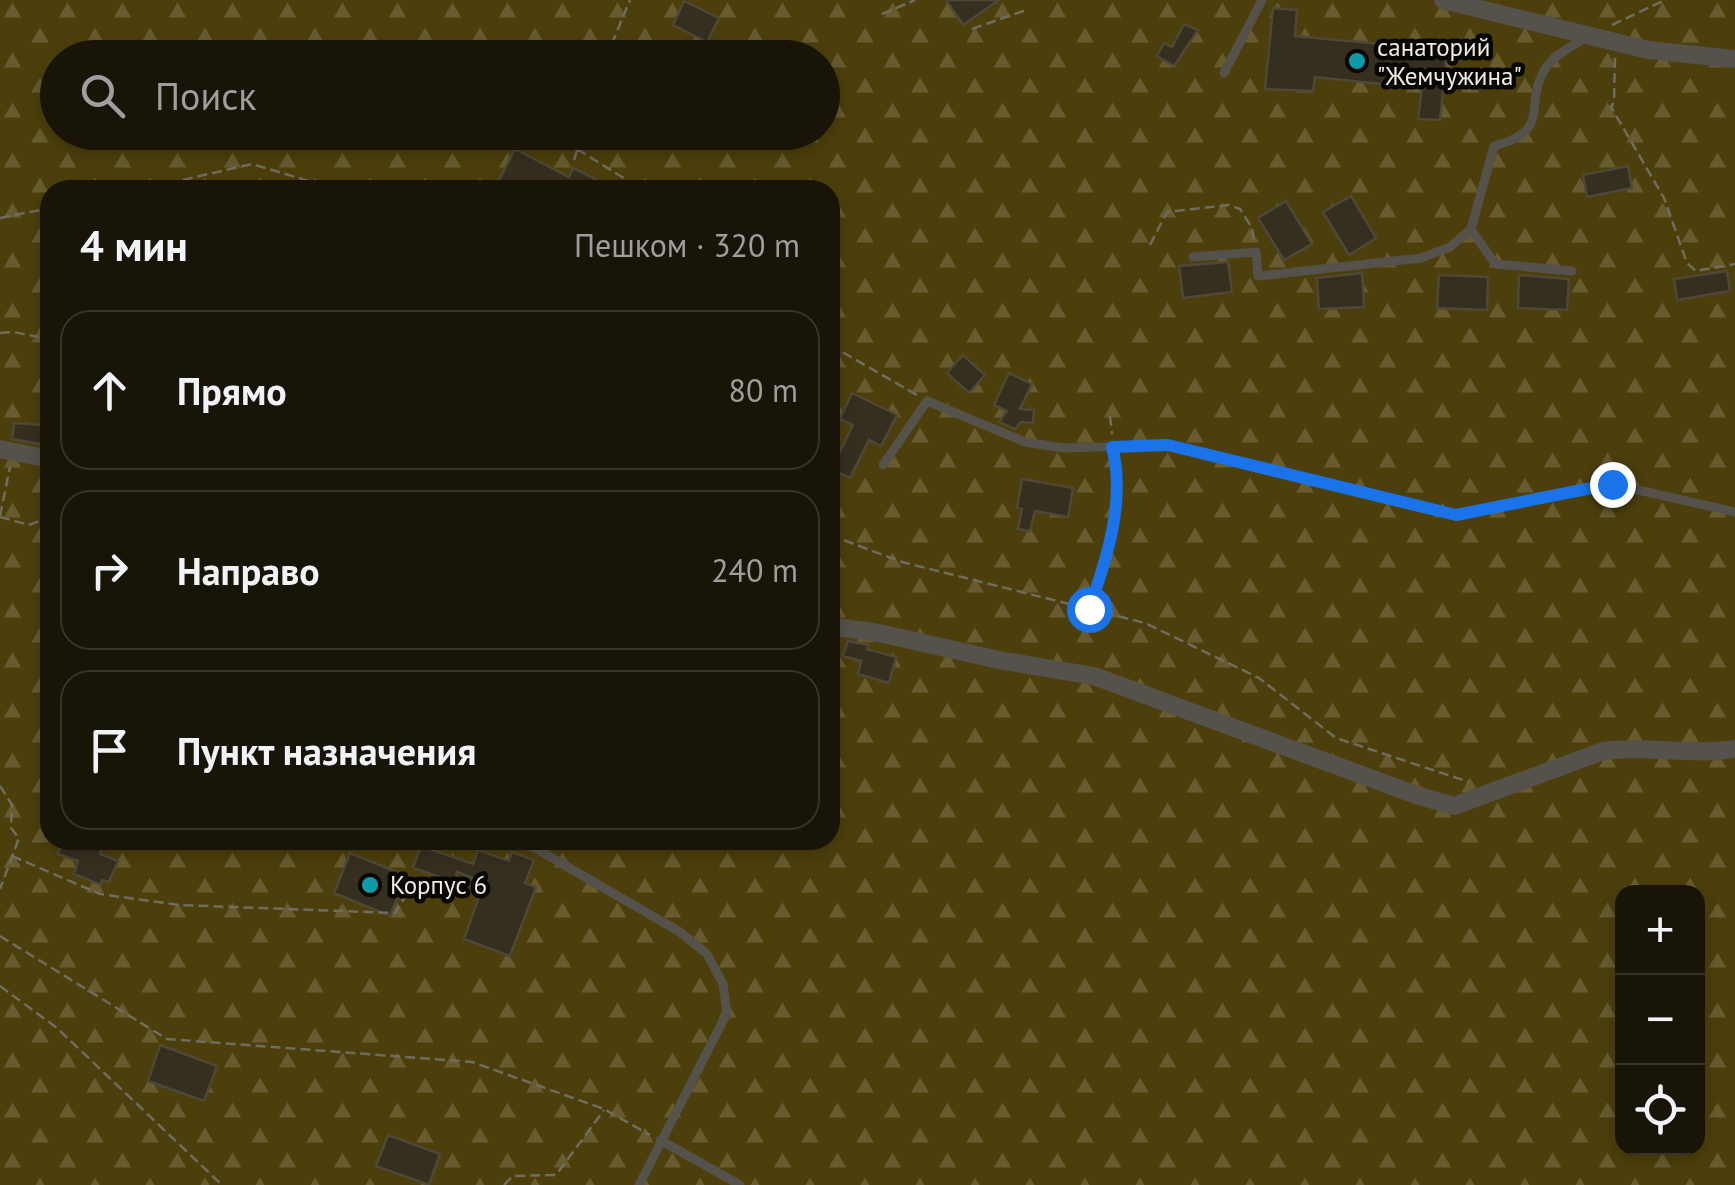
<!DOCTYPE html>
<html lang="ru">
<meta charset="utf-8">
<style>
:root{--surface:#181408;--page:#211d12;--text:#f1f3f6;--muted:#9f9e9c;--line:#363329}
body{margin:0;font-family:"PT Sans",sans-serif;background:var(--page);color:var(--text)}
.controls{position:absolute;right:30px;bottom:30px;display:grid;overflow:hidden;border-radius:20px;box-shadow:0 5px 15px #0003}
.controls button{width:90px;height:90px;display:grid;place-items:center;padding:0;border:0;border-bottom:2px solid var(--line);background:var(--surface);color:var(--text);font:50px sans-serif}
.stop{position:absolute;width:30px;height:30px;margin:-22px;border:8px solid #1a73e8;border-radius:50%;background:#fff}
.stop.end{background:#1a73e8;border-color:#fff;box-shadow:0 2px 10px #0008}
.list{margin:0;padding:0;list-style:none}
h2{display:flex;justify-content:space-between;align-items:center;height:130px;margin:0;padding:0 40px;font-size:42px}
h2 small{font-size:32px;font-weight:400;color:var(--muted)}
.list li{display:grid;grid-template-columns:65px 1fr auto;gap:30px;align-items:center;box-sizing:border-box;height:160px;margin:0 20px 20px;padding:0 20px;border:2px solid var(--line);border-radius:30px}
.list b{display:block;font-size:38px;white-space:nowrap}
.list em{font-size:32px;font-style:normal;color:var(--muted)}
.icon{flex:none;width:55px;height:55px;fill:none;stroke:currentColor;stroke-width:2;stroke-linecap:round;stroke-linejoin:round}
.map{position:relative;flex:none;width:1735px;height:1185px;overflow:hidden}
.search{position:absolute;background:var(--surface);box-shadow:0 5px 15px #0003;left:40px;top:40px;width:800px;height:110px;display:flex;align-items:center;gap:25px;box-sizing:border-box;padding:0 35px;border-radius:55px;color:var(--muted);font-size:38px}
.panel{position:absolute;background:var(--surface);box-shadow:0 5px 15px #0003;left:40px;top:180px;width:800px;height:670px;border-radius:30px}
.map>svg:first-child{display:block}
.forest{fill:url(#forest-firs);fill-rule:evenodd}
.building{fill:#352f1f;stroke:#4e4837;stroke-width:2.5}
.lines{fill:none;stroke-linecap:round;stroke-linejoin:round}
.path{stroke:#706c5e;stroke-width:2.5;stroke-dasharray:10 5;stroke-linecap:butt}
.service{stroke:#54524a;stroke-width:9}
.minor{stroke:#54524a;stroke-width:18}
.route{stroke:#1a73e8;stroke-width:12}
.culture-dot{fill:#0f9aa8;stroke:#080602;stroke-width:4}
.labels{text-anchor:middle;stroke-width:9;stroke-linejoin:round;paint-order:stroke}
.poi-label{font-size:25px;fill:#f0ede3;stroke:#080602;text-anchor:start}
</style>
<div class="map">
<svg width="1735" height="1185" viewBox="0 0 1735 1185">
<defs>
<pattern id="forest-firs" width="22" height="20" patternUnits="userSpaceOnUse" patternTransform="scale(2.5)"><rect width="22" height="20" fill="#4d3f0c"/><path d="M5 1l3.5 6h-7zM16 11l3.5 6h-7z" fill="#675b2f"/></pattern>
</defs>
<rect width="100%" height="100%" fill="#201b0b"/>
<path class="forest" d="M0 0H1735V1185H0ZM58 58H822V132H58ZM50 190H830V840H50ZM1622 892H1698V1148H1622Z"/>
<path class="building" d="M946 0H999L963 25Z
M684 1 719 18 707 42 673 25Z
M1273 8 1297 10 1295 36 1447 50 1440 120 1418 119 1422 88 1315 77 1313 91 1265 89Z
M1184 24 1198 30 1174 66 1157 56 1164 43 1172 47Z
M515 149 569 177 573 168 617 190H494Z
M1628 166 1632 188 1587 197 1583 175Z
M1351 196 1376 238 1349 255 1323 212Z
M1286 201 1312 244 1284 260 1258 218Z
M1228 262 1232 292 1183 298 1179 266Z
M1727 271 1730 291 1677 300 1674 279Z
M1362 273 1364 307 1319 309 1317 278Z
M1439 275 1488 277 1487 310 1437 308Z
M1519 275 1569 279 1567 310 1518 308Z
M963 355 985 375 969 393 947 373Z
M1009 373 1032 384 1020 409 1034 410 1033 423 1021 422 1015 429 999 422 1007 411 994 405Z
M852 393 897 415 881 446 869 440 850 478 831 469 853 425 840 419Z
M14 423 42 425 41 444 12 439Z
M1022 479 1073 488 1068 517 1035 511 1030 531 1018 529 1022 509 1017 508Z
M848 641 869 645 867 649 896 657 889 683 858 674 861 661 843 656Z
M63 840 104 843 100 854 118 861 109 882 102 880 101 885 74 874 78 861 58 854Z
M421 846 473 864 478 850 509 861 512 852 534 860 525 883 536 887 510 956 464 939 484 883 457 872 454 882 413 868Z
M350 853 406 876 390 916 334 893Z
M160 1045 217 1066 204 1101 148 1081Z
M388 1135 440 1154 429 1185 376 1166Z"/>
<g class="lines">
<path class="path" d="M882 14 915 0
M1612 25 1665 0
M972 29 1026 10
M606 58 630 0
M1615 58 1614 102 1611 107 1664 198 1687 263 1696 271 1735 264
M577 149 643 190
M574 160 583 132
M139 190 252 164 339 190
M0 218 50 208
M1150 245 1167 212 1229 205 1240 209 1252 228 1254 241
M0 333 13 332 50 339
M830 345 917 395
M1110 416 1112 434
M0 516 10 467
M0 517 29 525 50 517
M830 535 902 562 1145 623 1259 678 1336 738 1469 782
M1089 609C1104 568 1126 499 1115 457
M0 786 12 805 11 828 19 838 0 889
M12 856 100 894 179 905 395 913 405 897
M0 936 167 1039 472 1062 604 1109 650 1135
M0 986 57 1028 222 1185
M504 1185 513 1176 556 1175 604 1110"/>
<path class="service" d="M1224 73 1262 0
M1471 229 1495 264 1572 271
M1193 257 1256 252 1258 276 1421 258 1450 247 1471 229 1494 146C1555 130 1521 104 1547 66 1556 54 1574 45 1587 37
M883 465 927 401 1025 442 1063 448 1168 445 1456 515 1612 484 1735 512
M511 840 535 848 680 932 707 954 723 984 727 1013 639 1185
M392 841 408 840
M660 1140 740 1185"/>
<path class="minor" d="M1443 0 1648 50 1735 59
M0 449 50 459
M830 626 879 633 999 660 1094 676 1416 795 1454 806 1603 751C1647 745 1691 756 1735 749"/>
</g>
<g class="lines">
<path class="route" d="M1089 609C1107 559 1126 499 1112 447L1168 445 1456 515 1612 484"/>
</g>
<g class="culture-dot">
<circle cx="1357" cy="61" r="10"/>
<circle cx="370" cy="885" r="10"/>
</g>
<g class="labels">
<g class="poi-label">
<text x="1377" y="56">санаторий<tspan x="1377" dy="29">"Жемчужина"</tspan></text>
<text x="390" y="894">Корпус 6</text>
</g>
</g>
</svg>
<div class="controls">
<button>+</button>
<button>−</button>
<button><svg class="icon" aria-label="locate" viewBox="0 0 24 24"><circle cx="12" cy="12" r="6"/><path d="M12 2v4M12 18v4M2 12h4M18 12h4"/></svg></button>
</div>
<div class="stop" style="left:1089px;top:609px"></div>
<div class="stop end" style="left:1612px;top:484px"></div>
<div class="search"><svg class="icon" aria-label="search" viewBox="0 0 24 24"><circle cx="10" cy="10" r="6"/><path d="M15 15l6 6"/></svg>Поиск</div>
<section class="panel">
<h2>4 мин<small>Пешком · 320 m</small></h2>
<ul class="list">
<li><svg class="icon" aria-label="ahead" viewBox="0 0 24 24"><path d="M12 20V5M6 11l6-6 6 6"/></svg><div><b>Прямо</b></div><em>80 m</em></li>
<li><svg class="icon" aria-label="right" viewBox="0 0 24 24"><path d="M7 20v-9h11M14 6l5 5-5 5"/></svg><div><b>Направо</b></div><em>240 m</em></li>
<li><svg class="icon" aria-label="arrive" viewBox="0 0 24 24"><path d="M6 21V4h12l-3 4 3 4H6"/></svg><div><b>Пункт назначения</b></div></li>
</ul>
</section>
</div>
